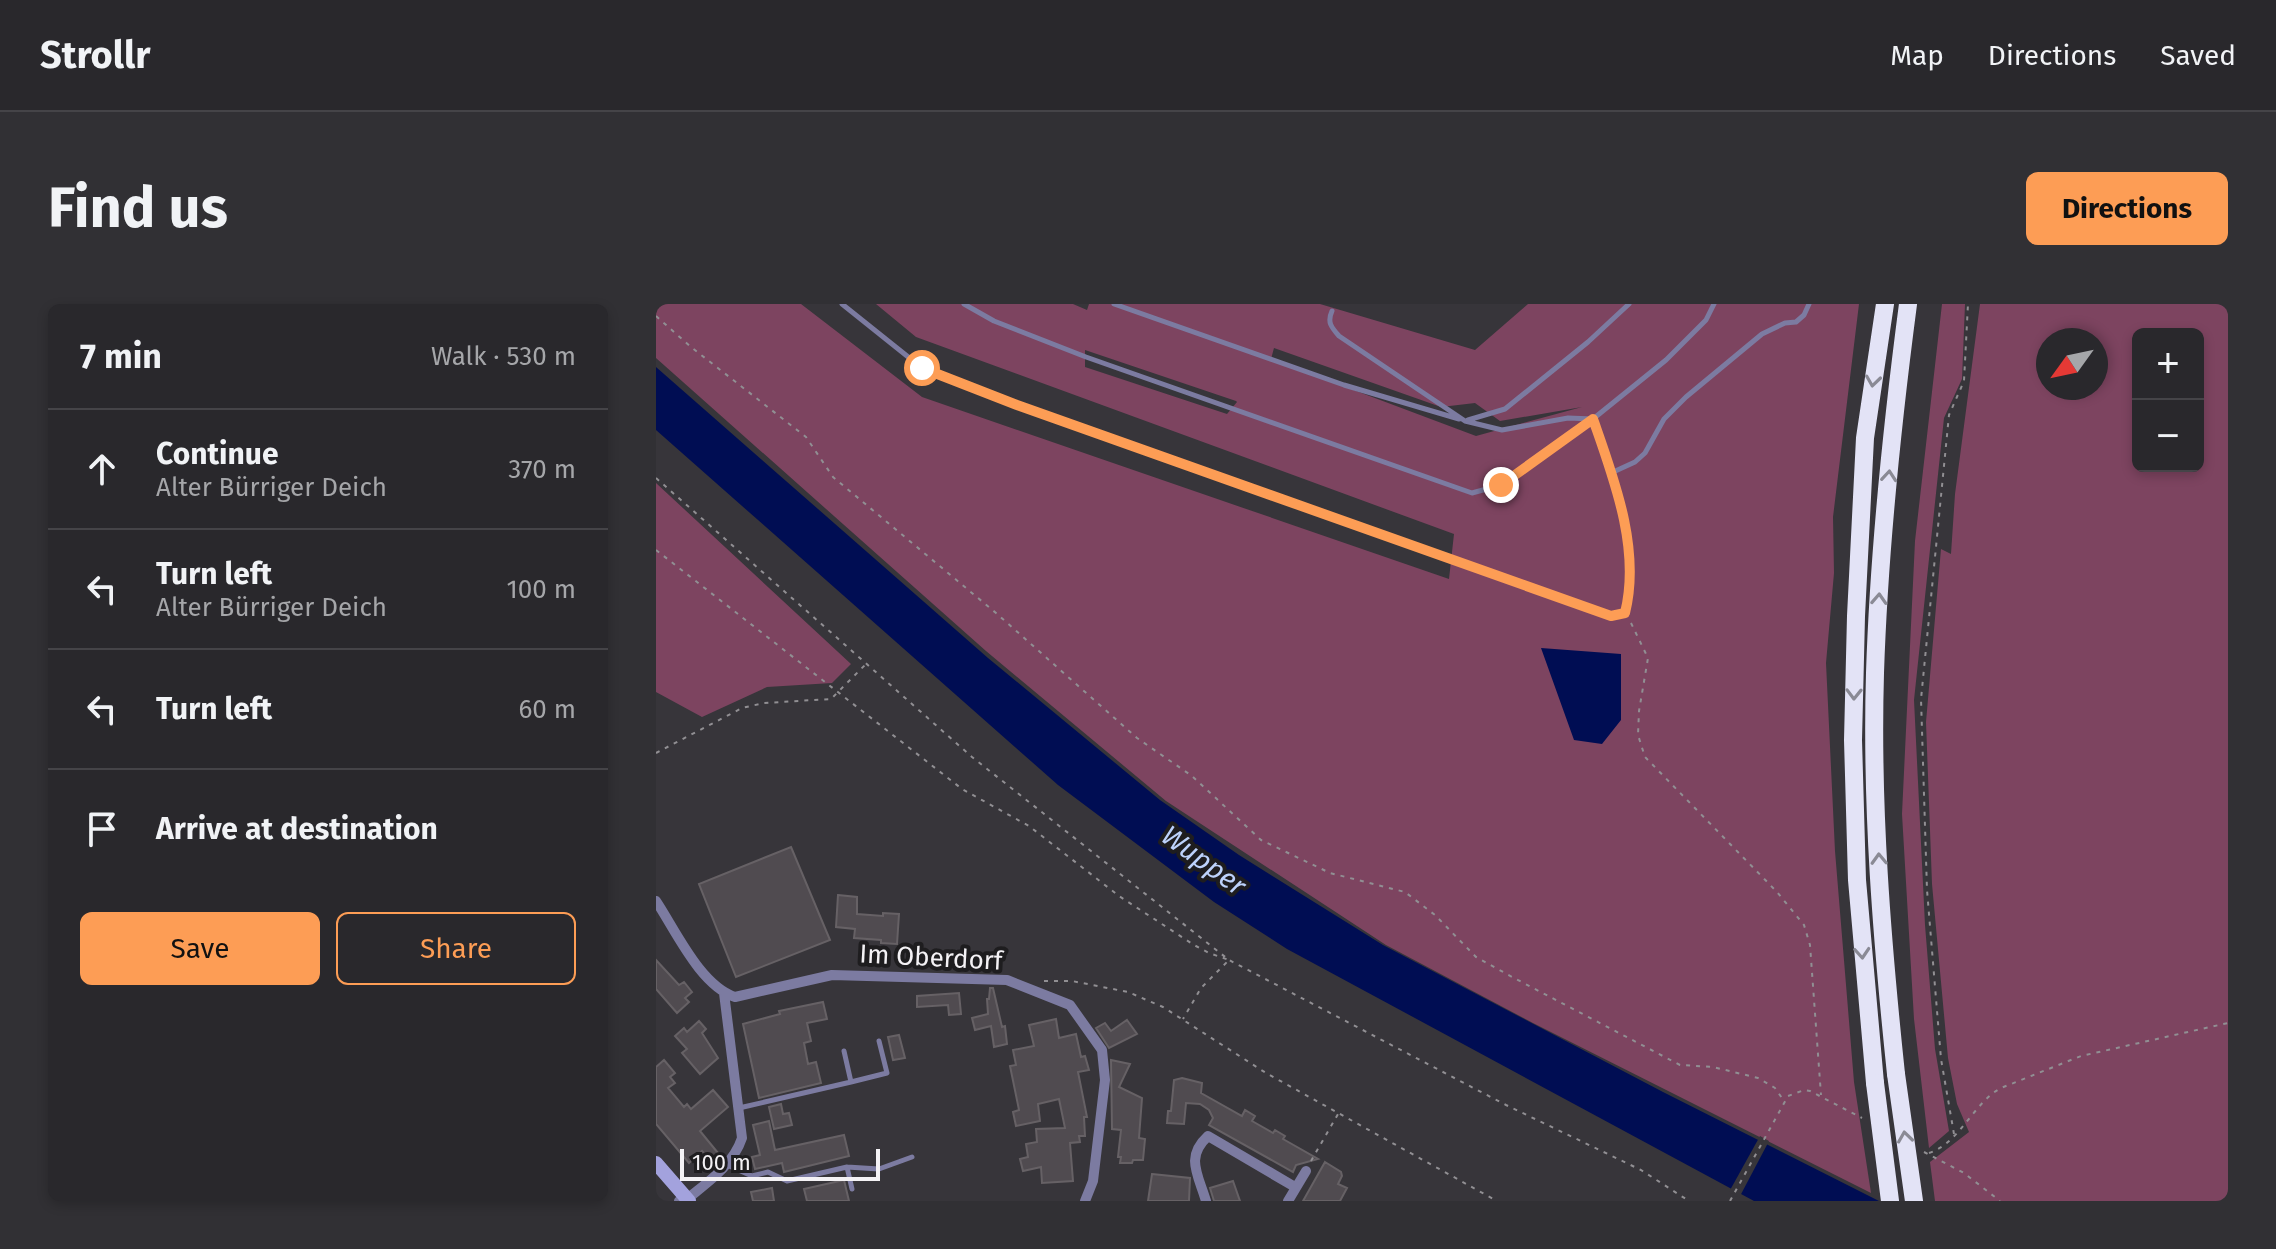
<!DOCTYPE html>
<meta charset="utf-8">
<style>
:root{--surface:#29282c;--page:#313034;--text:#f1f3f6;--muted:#a5a6a9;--line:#454448;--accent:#fd9d55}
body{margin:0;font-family:"Fira Sans",sans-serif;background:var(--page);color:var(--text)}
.controls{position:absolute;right:24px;top:24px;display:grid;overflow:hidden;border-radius:12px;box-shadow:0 4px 12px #0003}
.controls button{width:72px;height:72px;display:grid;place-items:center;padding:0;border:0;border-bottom:2px solid var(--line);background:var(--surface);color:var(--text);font:40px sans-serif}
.compass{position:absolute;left:1380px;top:24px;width:72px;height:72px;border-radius:50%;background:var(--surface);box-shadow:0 4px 12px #0003;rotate:237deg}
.scale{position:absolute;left:24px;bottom:20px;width:200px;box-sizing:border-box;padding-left:8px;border:4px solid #f4f2f5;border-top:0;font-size:22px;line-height:28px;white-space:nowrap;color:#f4f2f5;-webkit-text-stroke:6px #1e1d1f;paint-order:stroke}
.stop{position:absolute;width:24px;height:24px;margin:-18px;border:6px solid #fd9d55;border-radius:50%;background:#fff}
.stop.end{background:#fd9d55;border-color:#fff;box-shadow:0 2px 8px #0008}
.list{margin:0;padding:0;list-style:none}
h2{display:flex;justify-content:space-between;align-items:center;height:104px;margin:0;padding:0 32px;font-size:34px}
h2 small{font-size:26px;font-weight:400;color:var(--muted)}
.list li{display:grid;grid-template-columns:52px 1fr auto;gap:24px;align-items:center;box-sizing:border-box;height:120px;padding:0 32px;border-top:2px solid var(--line)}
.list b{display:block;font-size:30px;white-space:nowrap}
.list p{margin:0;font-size:26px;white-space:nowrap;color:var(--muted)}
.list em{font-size:26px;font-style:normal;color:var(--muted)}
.actions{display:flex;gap:16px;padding:24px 32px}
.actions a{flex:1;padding:18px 0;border:2px solid var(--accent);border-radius:12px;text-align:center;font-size:28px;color:var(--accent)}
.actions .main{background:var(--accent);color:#111}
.icon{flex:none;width:44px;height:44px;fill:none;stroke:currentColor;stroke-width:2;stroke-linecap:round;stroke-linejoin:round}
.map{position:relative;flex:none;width:1572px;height:897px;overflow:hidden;border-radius:12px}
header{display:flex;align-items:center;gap:48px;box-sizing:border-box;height:112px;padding:0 40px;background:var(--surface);border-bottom:2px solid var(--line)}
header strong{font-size:38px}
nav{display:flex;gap:44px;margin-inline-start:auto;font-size:28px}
.intro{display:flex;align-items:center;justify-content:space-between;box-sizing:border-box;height:192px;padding:0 48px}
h1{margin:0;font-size:56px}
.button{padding:20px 36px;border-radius:12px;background:var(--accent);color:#111;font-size:28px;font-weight:700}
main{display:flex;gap:48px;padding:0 48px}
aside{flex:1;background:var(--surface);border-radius:12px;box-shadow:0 4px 12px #0003}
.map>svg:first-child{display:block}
.green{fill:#7d4460;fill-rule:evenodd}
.water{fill:#000d53}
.pier{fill:#37353a}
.building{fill:#504b50;stroke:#666165;stroke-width:2}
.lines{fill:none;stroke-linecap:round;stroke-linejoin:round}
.path{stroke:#918f93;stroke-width:2;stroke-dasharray:4 6;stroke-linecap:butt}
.lane{stroke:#7c7ba1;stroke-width:5}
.street{stroke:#7c7ba1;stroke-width:10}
.secondary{stroke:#a3a2dd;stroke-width:14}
.highway{stroke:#e3e3f6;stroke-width:18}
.highway-bridge{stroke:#e3e3f6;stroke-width:18}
.oneway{stroke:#8a8a95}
.route{stroke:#fd9d55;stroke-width:10}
.labels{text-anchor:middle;stroke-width:8;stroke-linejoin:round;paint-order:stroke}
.street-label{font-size:26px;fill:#f4f2f5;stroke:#1e1d1f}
.water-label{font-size:28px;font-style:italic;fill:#bdd2fb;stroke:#1e1d1f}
</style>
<header>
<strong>Strollr</strong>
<nav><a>Map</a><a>Directions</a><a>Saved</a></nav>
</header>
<div class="intro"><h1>Find us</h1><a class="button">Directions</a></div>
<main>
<aside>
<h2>7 min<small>Walk · 530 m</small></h2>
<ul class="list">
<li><svg class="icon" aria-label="ahead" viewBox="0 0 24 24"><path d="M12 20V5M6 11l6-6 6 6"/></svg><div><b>Continue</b><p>Alter Bürriger Deich</p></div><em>370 m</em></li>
<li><svg class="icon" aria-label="left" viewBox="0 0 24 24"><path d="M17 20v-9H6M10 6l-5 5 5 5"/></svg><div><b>Turn left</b><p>Alter Bürriger Deich</p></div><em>100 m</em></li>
<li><svg class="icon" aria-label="left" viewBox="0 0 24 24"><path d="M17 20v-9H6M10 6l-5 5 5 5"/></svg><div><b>Turn left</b></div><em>60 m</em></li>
<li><svg class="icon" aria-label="arrive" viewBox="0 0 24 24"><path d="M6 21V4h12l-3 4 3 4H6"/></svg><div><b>Arrive at destination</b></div></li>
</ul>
<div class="actions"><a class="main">Save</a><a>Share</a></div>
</aside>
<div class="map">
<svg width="1572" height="897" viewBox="0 0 1572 897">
<rect width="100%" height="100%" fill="#37353a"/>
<path class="green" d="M0 0H145L266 93 793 275 798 230 260 33 220 0H417L431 6 433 0H664L819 46 872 0H1203L1177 213 1178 269 1170 359 1179 547 1198 778 1215 889 877 719 730 641 510 497 330 347 0 54ZM618 44 785 103 819 99 844 117 926 103 820 132 615 55ZM429 46 580 97 581 98 571 110 429 63Z
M1286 0H1309L1306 75 1288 114 1258 396 1269 621 1279 745 1293 827 1273 844 1258 715 1246 510 1259 237Z
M1324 0H1572V897H1279L1274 858 1313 828 1301 800 1292 754 1276 580 1270 418 1285 245 1295 250 1299 190ZM1482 30H1542V162H1482ZM1392 36H1440V84H1392Z
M0 179 195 360 176 379 111 383 46 413 0 388Z"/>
<path class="water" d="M0 63 332 354 504 496 583 551 727 641 1007 788 1223 897H1098L631 645 558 598 402 481 0 126Z
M885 344 965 350V416L946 440 918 436Z"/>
<path class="pier" d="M1104 832 1113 837 1083 894 1073 888Z"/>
<path class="building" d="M135 543 174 636 80 673 43 580Z
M182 591 201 593V610L227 612V609L243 610 241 640 225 639V636L198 634 199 625 180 623Z
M0 656 23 681 28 678 36 688 29 694 33 698 21 709 0 685Z
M334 684H337L346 723 349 722 351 740 338 743 335 722 319 726 316 714 332 710 331 695H333Z
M303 689 305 710 293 711 292 701 261 703V692Z
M167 698 171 715 151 719 155 737 148 739 152 760 160 758 165 779 103 794 87 720 124 710 123 707Z
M400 715 403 734 420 730 425 753 429 752 433 766 422 768 431 813H428L429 832H423L424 838 414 839 417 877 386 879 385 863 367 867 364 855 372 853 370 840 381 838 380 825 409 824 403 795 382 800 384 817 360 822 357 808 363 806 354 762 360 761 357 746 378 742 373 721Z
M471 716 481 730 453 744 440 724 449 719 455 727Z
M43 717 50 725 46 729 62 754 44 770 26 749 31 745 19 732 28 724 31 728Z
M243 731 249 754 237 756 232 733Z
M8 756 19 769 14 773 19 779 12 784 28 803 31 800 35 805 57 786 72 803 44 827 62 849 54 856 46 847 33 859 0 820V763Z
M455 756 474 760 463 783 486 794 483 834 489 835 487 856H477L476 859H464L465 853H462L465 826 456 825Z
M526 774 546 779 545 789 586 812 589 806 599 812 596 817 617 829 619 826 629 832 627 835 662 855 640 861 637 868 553 821 557 814 553 806 544 800 530 799 528 820 511 819 512 807H515L518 776Z
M125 800 127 810 133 809 136 821 118 825 113 803Z
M113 817 119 846 188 831 193 852 128 868 126 859 99 865 96 853 104 851 97 821Z
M669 858 685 868 686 872 682 880 691 884 684 897H647Z
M496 870 534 874 533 897H492Z
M188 876 193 897H151L148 885Z
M577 877 584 897H558L554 884Z
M116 884 118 897H97L95 888Z"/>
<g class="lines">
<path class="path" d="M0 12 35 43 150 133 177 173 340 309 481 434 536 472 605 536 674 569 749 588 779 611 820 653 858 674 1024 761 1057 763 1102 774 1119 784 1128 797
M0 174 316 453 573 656 850 801 985 866 1033 897
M0 246 306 485 373 522 463 592 538 641 553 649 573 656 545 684 527 715
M975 319 992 354 983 407 982 431 989 453 1121 588 1148 621 1154 641 1165 791
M0 449 86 404 108 399 175 395 210 360
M388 677H416L472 688 507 703 610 769 841 897
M1298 830 1285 755 1271 586 1265 395 1293 111 1308 77 1312 0
M1268 848 1308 869 1344 897
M1273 849C1304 839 1317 799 1345 784L1425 752 1572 719
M655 857 682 810
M1074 897 1132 792 1148 786 1154 787 1206 814"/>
<path class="lane" d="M186 0 266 64 361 101 955 312 969 309C985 245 958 175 937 115L912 114 846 126 809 117 683 32C675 23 671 18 676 7
M308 0 338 17 430 53 816 189 845 181 932 119 1010 56 1050 16 1058 0
M458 0 688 81 803 115
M812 116 849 105 932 38 973 0
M955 169 979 158 989 149 1008 115 1030 93 1106 30 1129 19 1140 18 1148 11 1153 0
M195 778 231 769 223 737
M83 804 195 778 188 747
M71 861 96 872 112 868 131 877 191 863 196 885
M191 863 223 865 256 853"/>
<path class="street" d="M0 597C20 627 44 681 79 693L176 671 351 676 414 701 446 746 449 776 437 877 429 897
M23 897 31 895C52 878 77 861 86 834L68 689
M550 897C542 870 529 853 552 832L639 883
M632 897 650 867"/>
<path class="secondary" d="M0 859 33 897"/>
<path class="highway" d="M1240 770C1226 637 1215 503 1219 369 1223 246 1236 122 1252 0
M1219 779 1201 576 1197 436 1200 312 1209 134 1229 0"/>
<path class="highway-bridge" d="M1240 770 1258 897
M1219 779 1234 897"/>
</g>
<defs><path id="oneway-chevron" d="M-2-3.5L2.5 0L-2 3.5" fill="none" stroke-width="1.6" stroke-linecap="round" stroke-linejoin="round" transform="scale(2)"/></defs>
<g class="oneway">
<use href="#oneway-chevron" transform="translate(1217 77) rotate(98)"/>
<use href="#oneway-chevron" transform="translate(1233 172) rotate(-85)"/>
<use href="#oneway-chevron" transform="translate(1223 295) rotate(-87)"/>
<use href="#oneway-chevron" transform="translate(1198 390) rotate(91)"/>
<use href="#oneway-chevron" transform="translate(1223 555) rotate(-92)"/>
<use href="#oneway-chevron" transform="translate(1206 649) rotate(86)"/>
<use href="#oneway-chevron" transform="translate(1249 833) rotate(-98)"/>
</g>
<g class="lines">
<path class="route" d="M266 64 361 101 955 312 969 309C985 245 958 175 937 115L845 181"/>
</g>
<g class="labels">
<g class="street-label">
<text transform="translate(275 653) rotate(3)" y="9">Im Oberdorf</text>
</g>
<g class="water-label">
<text transform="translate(548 556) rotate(36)" y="10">Wupper</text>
</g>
</g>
</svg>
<div class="controls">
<button>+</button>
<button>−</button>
</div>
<svg class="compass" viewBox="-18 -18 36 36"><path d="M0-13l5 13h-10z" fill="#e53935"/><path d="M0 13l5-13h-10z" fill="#a5a6a9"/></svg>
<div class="scale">100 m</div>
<div class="stop" style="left:266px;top:64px"></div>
<div class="stop end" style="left:845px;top:181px"></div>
</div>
</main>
